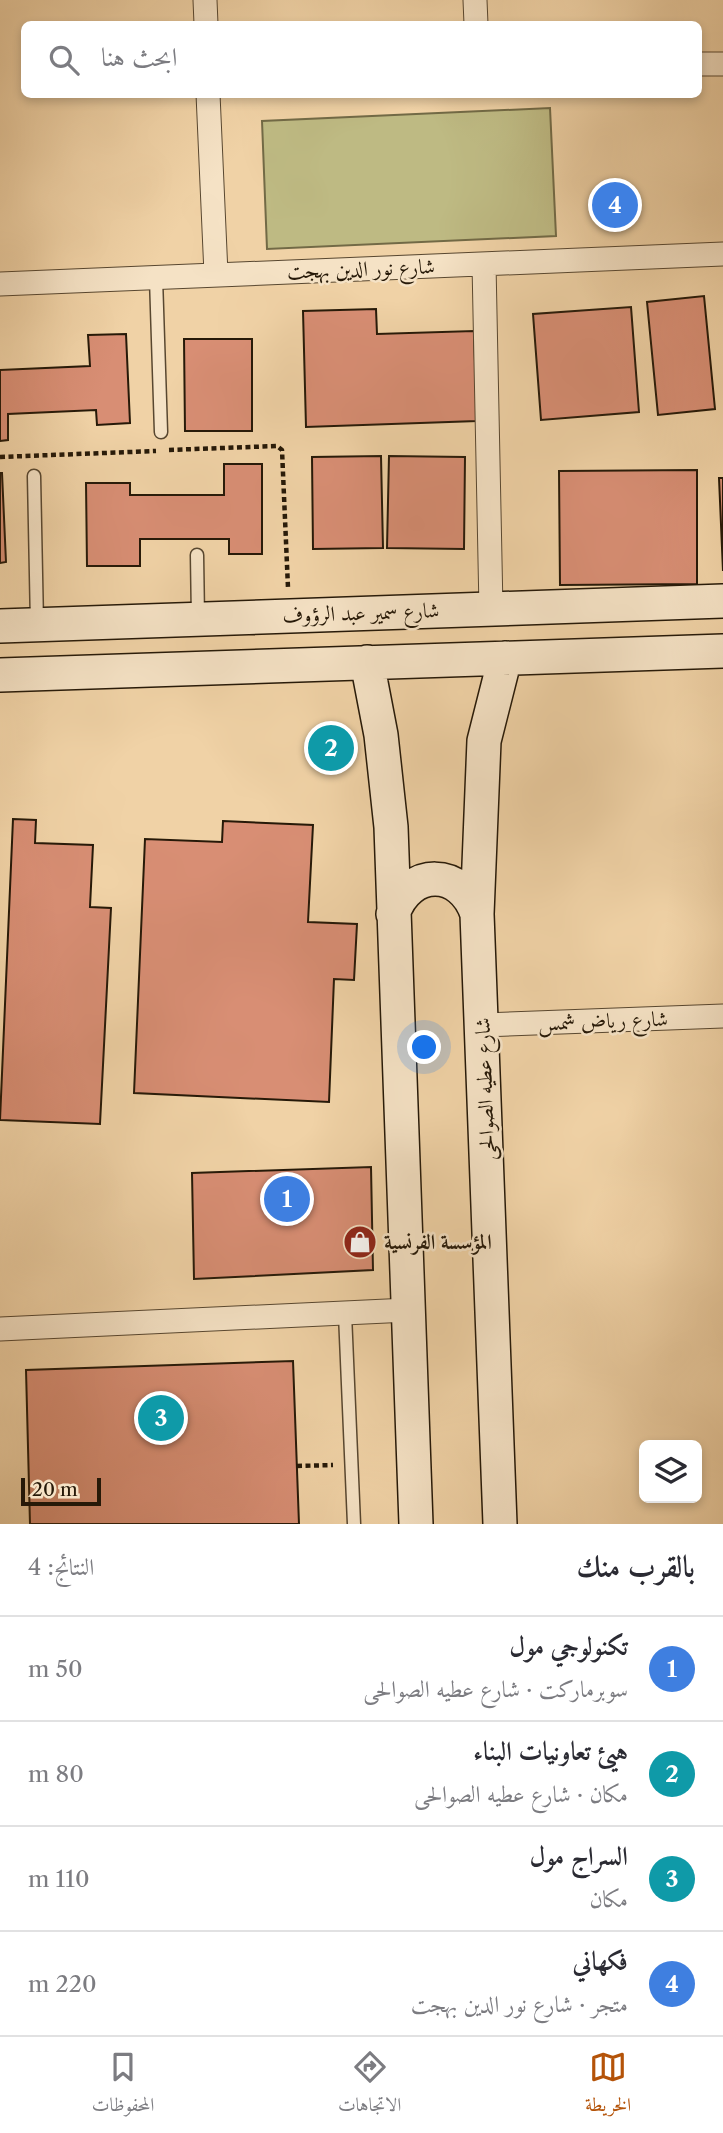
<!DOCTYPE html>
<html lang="ar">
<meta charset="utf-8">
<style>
:root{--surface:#fff;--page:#f7f7f7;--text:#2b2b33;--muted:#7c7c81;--line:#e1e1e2;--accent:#b45309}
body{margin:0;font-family:"Libre Caslon Text",Amiri,serif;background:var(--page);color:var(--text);direction:rtl}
.controls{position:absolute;right:21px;bottom:21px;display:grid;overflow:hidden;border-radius:10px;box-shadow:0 4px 10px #0003}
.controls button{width:63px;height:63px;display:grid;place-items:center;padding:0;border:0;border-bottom:2px solid var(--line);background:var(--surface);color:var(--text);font:35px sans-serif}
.scale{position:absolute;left:21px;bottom:18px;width:80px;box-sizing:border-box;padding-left:7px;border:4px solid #261908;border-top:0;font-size:19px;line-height:24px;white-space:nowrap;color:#261908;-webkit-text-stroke:5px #f5e2c5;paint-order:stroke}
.you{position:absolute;left:425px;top:1048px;width:24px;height:24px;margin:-18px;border:5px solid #fff;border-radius:50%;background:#1a73e8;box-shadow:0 0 0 10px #1a73e833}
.badge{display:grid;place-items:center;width:46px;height:46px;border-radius:50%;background:var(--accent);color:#fff;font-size:23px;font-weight:700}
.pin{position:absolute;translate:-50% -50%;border:4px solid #fff;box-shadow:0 2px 7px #0006}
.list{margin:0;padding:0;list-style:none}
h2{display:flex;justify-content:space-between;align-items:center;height:91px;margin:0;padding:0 28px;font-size:30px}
h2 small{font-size:23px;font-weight:400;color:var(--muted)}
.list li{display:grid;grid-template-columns:46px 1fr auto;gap:21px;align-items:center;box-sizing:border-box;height:105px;padding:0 28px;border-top:2px solid var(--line)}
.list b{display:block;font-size:26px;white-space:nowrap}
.list p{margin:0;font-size:23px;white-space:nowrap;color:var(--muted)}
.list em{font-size:23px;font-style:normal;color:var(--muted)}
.icon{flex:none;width:38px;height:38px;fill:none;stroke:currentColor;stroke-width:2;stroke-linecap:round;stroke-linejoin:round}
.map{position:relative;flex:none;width:723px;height:1524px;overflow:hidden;direction:ltr}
.search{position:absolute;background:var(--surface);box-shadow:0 4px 10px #0003;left:21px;right:21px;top:21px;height:77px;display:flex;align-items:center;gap:18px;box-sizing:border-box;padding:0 24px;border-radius:10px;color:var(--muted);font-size:26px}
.sheet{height:511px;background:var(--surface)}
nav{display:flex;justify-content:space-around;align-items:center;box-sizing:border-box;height:98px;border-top:2px solid var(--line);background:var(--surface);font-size:19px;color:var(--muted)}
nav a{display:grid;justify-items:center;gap:4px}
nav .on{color:var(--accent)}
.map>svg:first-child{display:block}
.green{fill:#beba83;stroke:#726a46;stroke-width:2}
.building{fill:#d88e74;stroke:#261908;stroke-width:2}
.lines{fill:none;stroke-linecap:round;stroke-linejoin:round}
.lane-casing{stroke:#584730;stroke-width:15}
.street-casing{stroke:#584730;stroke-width:25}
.secondary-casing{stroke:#261908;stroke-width:36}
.path{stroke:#261908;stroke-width:4.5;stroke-dasharray:5 3.5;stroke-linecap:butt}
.lane{stroke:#f5e2c5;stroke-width:12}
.street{stroke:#f5e2c5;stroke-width:23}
.secondary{stroke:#f5e2c5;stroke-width:33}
.labels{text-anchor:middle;stroke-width:5;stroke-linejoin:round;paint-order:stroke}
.street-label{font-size:21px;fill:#261908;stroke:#f5e2c5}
.poi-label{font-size:21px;font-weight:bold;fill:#261908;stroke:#f5e2c5;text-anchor:start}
</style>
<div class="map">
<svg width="723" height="1524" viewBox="0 0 723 1524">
<rect width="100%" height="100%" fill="#f0d2a6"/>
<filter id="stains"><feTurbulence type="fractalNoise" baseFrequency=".00286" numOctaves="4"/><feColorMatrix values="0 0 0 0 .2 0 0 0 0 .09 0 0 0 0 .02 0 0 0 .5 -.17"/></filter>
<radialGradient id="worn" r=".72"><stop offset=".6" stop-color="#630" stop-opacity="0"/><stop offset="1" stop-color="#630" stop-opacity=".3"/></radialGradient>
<path class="green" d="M550 108 556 236 267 249 262 121Z"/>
<path class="building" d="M704 296 715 409 658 415 647 302Z
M631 307 639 412 541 420 533 314Z
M376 309 377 334 474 331 477 421 306 427 303 311Z
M126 334 130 423 97 425 96 410 8 414V440L0 441V370L90 366 88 335Z
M184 339H252V431H185Z
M381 456 383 548 313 549 312 457Z
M389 456 465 457 464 549 387 548Z
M224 464H262V554H229V539H140V566H87L86 483H130V495H224Z
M697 470V584L560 585 559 471Z
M0 473H2L6 562 0 563Z
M719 478H723V571Z
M13 819 36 820 35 843 93 845 90 907 111 908 100 1124 0 1120Z
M223 821 313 825 308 922 357 924 354 980 334 979 329 1102 134 1093 145 839 222 842Z
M371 1167 373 1270 194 1279 192 1173Z
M293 1361 299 1524H30L26 1370Z"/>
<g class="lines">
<defs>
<path id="lane" d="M156 278 161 432
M34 476 37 624
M197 555 198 619
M345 1314 354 1524"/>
<path id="street" d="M205 0 206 24
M475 0 476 24
M698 64H723
M208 94 216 274
M484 264 491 609
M0 284 723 254
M483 1025 723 1016
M0 1329 408 1310"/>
<path id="secondary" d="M0 626 723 601
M367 662 381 735 391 827 416 1524
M0 675 723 651
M393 914C409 867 462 868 477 914
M500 1524 477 914 484 741 505 658"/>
</defs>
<use href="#lane" class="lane-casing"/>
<use href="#street" class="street-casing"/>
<use href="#secondary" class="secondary-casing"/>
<path class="path" d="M169 450 277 446 282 450 288 588
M0 457 156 451
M297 1466 333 1465"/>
<use href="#lane" class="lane"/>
<use href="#street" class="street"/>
<use href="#secondary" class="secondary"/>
</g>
<defs>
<symbol id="shop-disc" viewBox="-11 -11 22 22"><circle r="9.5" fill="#8f2418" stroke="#f5e2c5"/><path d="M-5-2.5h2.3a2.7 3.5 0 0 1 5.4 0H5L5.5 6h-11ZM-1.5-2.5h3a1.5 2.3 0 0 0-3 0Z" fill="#fff"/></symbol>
</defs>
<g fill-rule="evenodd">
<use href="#shop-disc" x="341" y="1223" width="38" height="38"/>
</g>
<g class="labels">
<g class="street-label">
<text transform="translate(361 269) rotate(-2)" y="7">شارع نور الدين بهجت</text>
<text transform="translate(361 613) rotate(-2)" y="7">شارع سمير عبد الرؤوف</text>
<text transform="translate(603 1021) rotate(-2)" y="7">شارع رياض شمس</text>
<text transform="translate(485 1089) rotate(-92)" y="7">شارع عطيه الصوالحى</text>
</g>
<g class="poi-label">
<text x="384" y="1249">المؤسسة الفرنسية</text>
</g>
</g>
<rect width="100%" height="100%" filter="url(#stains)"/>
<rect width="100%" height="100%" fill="url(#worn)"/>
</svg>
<div class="controls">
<button><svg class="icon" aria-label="layers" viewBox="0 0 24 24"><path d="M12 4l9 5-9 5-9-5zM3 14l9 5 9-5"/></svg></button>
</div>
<div class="scale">20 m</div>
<div class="you"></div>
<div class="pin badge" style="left:287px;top:1199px;background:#3f7fe0">1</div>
<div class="pin badge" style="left:331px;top:748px;background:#0f9aa8">2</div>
<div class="pin badge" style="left:161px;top:1418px;background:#0f9aa8">3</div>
<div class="pin badge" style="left:615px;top:205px;background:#3f7fe0">4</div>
<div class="search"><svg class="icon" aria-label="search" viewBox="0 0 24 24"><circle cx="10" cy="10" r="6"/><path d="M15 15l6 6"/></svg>ابحث هنا</div>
</div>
<section class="sheet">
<h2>بالقرب منك<small>النتائج: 4</small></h2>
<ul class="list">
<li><span class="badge" style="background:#3f7fe0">1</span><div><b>تكنولوجي مول</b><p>سوبرماركت · شارع عطيه الصوالحى</p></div><em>50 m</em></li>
<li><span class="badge" style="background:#0f9aa8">2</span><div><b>هيئ تعاونيات البناء</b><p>مكان · شارع عطيه الصوالحى</p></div><em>80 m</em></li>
<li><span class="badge" style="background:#0f9aa8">3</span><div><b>السراج مول</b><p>مكان</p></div><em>110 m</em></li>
<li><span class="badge" style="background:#3f7fe0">4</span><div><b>فكهاني</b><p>متجر · شارع نور الدين بهجت</p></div><em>220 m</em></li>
</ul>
</section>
<nav>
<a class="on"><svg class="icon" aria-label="map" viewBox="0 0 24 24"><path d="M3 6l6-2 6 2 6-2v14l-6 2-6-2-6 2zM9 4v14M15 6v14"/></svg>الخريطة</a>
<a><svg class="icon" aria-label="directions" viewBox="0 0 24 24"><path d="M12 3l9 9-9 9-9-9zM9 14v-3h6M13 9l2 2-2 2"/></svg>الاتجاهات</a>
<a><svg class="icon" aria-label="saved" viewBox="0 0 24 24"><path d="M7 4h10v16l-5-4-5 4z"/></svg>المحفوظات</a>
</nav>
